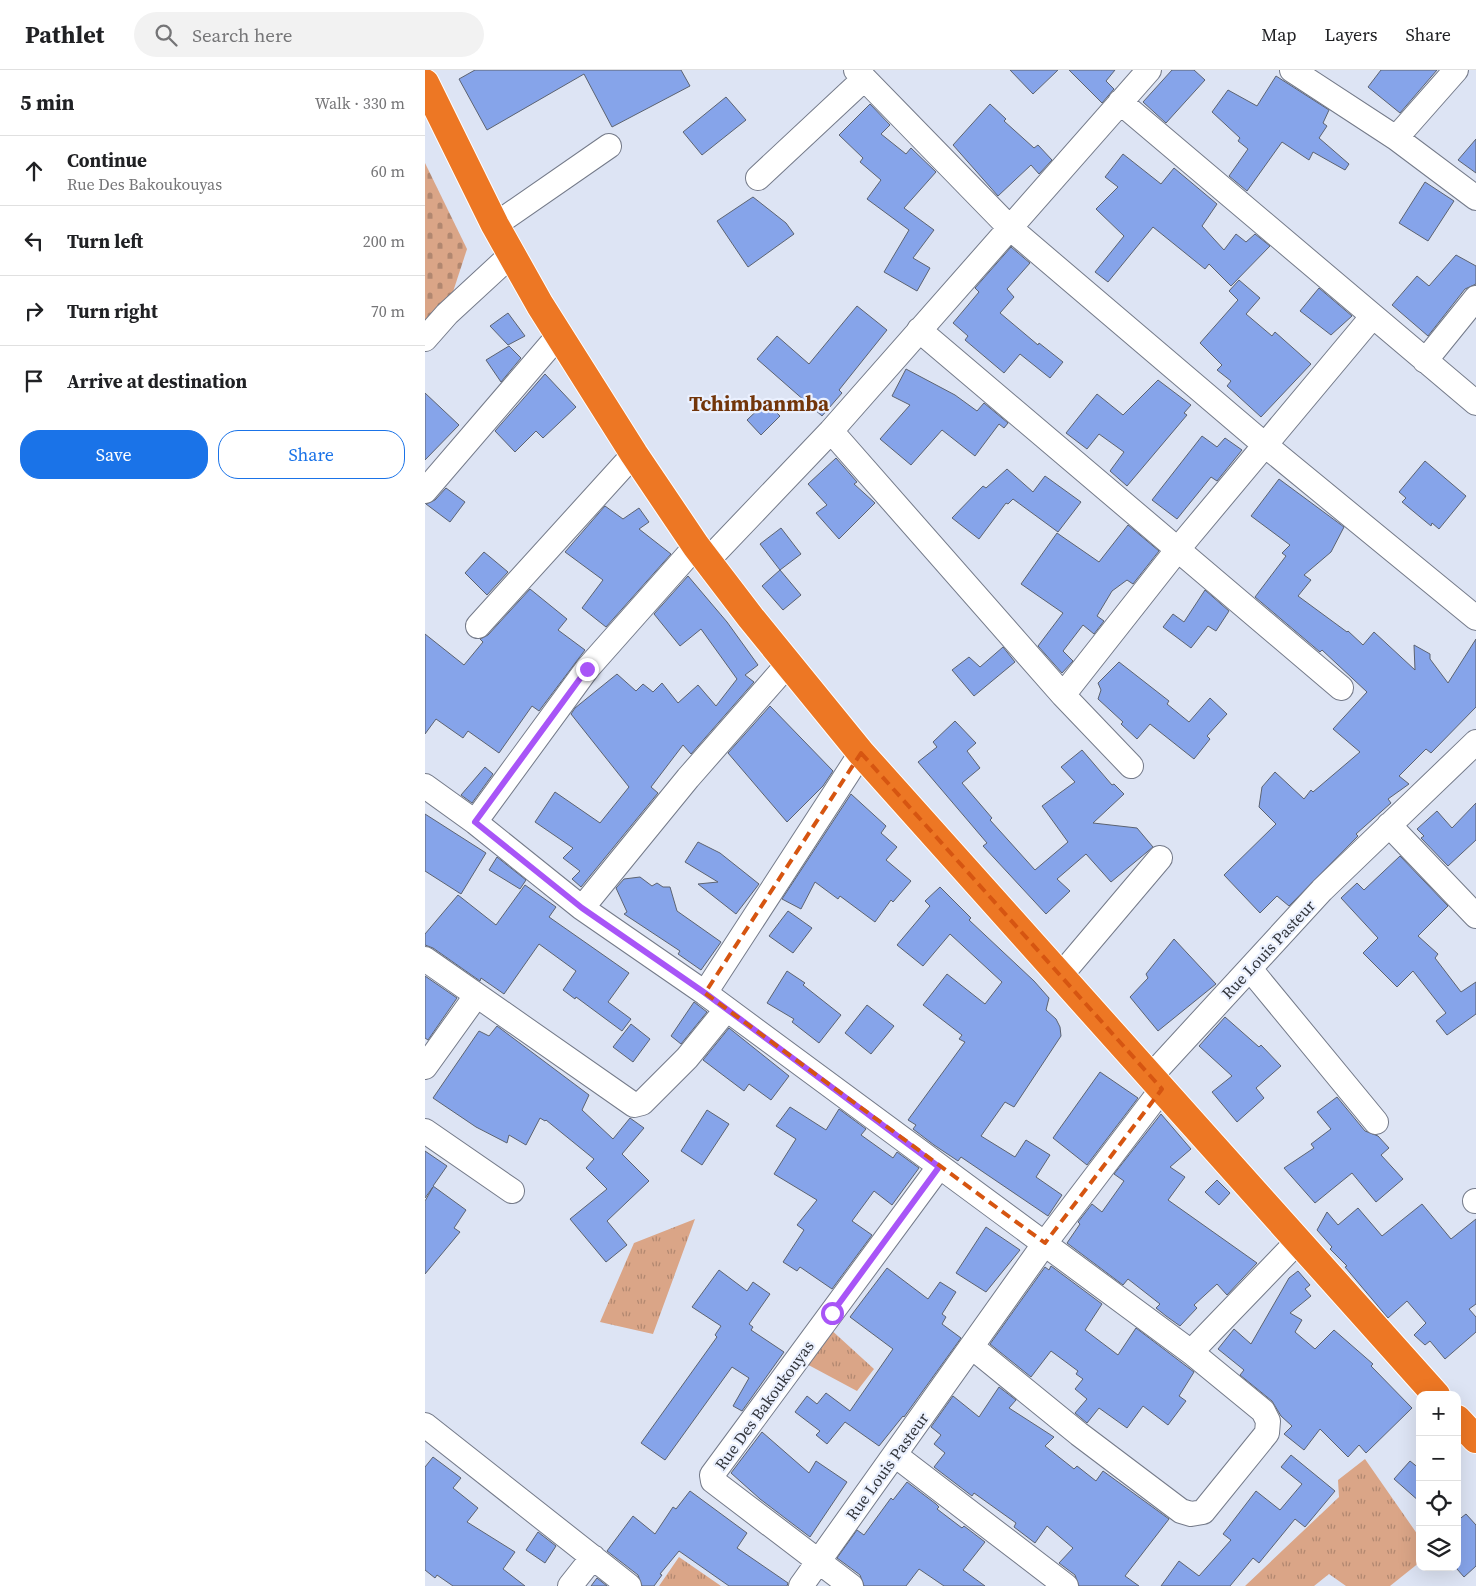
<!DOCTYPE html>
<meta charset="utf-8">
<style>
:root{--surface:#fff;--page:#f2f2f2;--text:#202124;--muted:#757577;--line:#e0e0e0;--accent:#1a73e8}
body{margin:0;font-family:"Source Serif 4",serif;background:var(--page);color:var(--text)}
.controls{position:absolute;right:15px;bottom:15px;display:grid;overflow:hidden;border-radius:10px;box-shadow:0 5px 20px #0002}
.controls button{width:45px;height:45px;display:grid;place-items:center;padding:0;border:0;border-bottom:1px solid var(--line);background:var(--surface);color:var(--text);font:25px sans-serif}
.stop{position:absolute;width:15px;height:15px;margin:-11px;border:4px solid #a855f7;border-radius:50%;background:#fff}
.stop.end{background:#a855f7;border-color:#fff;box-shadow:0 1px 5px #0008}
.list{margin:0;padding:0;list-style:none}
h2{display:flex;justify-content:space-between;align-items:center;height:65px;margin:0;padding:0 20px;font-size:21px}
h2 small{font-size:16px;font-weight:400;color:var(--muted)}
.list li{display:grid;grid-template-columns:32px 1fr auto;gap:15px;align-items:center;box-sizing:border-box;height:70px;padding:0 20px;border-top:1px solid var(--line)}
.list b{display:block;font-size:19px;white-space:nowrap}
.list p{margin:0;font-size:16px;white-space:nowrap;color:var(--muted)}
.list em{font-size:16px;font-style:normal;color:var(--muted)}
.actions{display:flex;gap:10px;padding:15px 20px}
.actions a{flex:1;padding:11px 0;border:1px solid var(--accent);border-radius:20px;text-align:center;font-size:18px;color:var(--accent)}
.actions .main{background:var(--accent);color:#fff}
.icon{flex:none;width:28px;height:28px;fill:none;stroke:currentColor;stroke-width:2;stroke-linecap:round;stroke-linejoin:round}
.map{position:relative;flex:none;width:1051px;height:1516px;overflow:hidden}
header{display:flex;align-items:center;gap:30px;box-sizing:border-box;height:70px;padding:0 25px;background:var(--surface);border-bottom:1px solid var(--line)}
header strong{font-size:24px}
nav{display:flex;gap:28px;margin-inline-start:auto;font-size:18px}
.search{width:350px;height:45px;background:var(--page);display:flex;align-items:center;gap:12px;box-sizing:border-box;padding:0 18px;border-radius:28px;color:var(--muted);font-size:19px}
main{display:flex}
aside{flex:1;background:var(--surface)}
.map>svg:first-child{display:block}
.grass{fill:url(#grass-tufts)}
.cemetery{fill:url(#cemetery-stones)}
.building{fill:#86a4ea;stroke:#5c6371}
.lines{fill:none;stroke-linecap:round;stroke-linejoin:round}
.minor-casing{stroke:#747a89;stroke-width:26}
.highway-casing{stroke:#fff;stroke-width:30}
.minor{stroke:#fff;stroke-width:24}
.highway{stroke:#ed7724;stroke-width:28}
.route{stroke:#a855f7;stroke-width:6}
.marked{fill:none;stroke:#d65511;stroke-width:4;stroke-dasharray:10 6;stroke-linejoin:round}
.labels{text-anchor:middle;stroke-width:4.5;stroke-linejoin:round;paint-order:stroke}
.street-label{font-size:16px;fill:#32353b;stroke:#ebf1ff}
.district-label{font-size:21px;font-weight:bold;fill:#72350a;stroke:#ebf1ff}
</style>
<header>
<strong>Pathlet</strong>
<div class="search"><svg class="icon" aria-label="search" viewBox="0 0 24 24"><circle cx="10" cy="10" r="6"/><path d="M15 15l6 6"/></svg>Search here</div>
<nav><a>Map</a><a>Layers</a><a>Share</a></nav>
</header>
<main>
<aside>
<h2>5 min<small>Walk · 330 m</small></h2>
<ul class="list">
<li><svg class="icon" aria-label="ahead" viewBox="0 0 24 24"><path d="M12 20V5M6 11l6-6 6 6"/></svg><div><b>Continue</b><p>Rue Des Bakoukouyas</p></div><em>60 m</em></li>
<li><svg class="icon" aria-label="left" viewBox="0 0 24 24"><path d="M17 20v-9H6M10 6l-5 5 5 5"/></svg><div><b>Turn left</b></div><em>200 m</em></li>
<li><svg class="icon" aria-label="right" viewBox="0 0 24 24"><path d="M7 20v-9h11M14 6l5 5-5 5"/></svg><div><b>Turn right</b></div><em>70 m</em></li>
<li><svg class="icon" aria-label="arrive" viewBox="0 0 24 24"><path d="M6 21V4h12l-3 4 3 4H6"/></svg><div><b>Arrive at destination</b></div></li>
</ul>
<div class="actions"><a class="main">Save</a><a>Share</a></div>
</aside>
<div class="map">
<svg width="1051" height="1516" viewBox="0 0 1051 1516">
<defs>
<pattern id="grass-tufts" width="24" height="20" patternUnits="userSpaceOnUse" patternTransform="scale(1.25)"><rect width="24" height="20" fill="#daa587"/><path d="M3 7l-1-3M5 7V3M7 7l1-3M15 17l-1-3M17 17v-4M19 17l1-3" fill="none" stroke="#b18770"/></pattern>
<pattern id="cemetery-stones" width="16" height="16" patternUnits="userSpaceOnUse" patternTransform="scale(1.25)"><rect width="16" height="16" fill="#daa587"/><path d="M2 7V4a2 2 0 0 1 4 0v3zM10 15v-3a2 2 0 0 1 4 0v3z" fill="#b18770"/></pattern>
</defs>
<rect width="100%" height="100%" fill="#dde4f4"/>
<path class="grass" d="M270 1149 228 1264 175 1252 209 1173Z
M403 1257 449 1299 432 1321 376 1291Z
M940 1389 995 1468V1492L965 1516H921L904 1504 889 1516H820L914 1427 913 1410Z
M254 1487 296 1516H234Z"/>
<path class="cemetery" d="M0 93 42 179 26 228 0 255Z"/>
<path class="building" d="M50 0H256L265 16 187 57 159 4 62 60 34 9Z
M585 0H633L608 24Z
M644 0H690L681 11 689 19 677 33Z
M747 0H769L780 10 741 53 718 32Z
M956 0H1012L975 43 943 17Z
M851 6 904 40 898 53 902 56 894 68 924 94 920 100 888 82 884 90 857 72 822 121 804 106 823 79 813 71 815 68 787 42 803 20 832 36Z
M301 27 321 50 277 85 258 62Z
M445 34 465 55 456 64 481 84 486 78 511 102 479 138 509 160 488 188 505 198 492 221 459 202 484 160 442 129 456 110 435 92 438 88 414 65Z
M565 34 581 49 579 51 609 78 613 75 627 90 614 104 606 95 573 126 528 75Z
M1051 69V103L1033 90Z
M698 84 736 114 749 98 792 134 777 156 799 180 811 164 821 172 830 164 845 176 806 216 784 194 780 199 728 157 683 212 670 202 699 166 671 139 693 117 680 107Z
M1000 112 1029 131 1003 171 974 153Z
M328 127 361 153 369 164 323 197 292 151Z
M586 177 605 193 582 219 589 227 575 243 613 275 614 273 638 292 625 308 595 284 579 303 540 270 543 266 528 253 554 222 550 218Z
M1031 185 1051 196V214L1040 219 1003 266 967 235 992 206 1004 216Z
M814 210 835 228 821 244 847 266 850 262 886 294 836 347 802 316 806 311 792 300 797 295 775 273 813 230 804 221Z
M894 218 927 246 906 265 875 241Z
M432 236 462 260 414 320 417 323 397 346 332 289 352 266 384 294Z
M83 243 100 266 83 275 65 256Z
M84 276 96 288 76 312 61 290Z
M481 299 530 325 552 341 559 333 583 353 579 358 574 354 550 386 517 360 486 395 455 369 485 335 467 326Z
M120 304 151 337 118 368 111 361 90 382 70 361Z
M733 310 766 335 759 343 762 345 702 416 685 401 699 382 674 364 662 379 641 363 672 324 698 345Z
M0 323 34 355 0 390Z
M341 332 355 346 336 365 322 350Z
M777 366 792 377 800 368 817 380 792 411 786 407 752 449 727 430Z
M411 388 432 412 429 414 450 433 414 469 391 443 402 435 383 414Z
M1000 391 1041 426 1014 459 1007 453 1006 456 977 432 981 428 974 422Z
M582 399 608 422 620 406 656 432 633 462 588 429 583 434 581 433 554 469 527 448 558 416 561 418Z
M854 409 919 457 906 482 879 505 886 510 873 526 922 562 923 561 938 575 949 562 990 600 989 575 1005 584V589L1023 613 1051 569V637L1006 683 1001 679 974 706 984 714 963 729 966 733 931 764 933 766 864 836 852 826 835 843 799 805 851 754 834 737 837 717 850 702 879 729 886 720 888 722 935 682 908 659 942 622 897 580 895 582 830 527 861 486 857 483 865 475 826 446Z
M21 418 40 432 25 452 1 434 10 430Z
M180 436 198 449 214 438 224 452 214 459 246 484 181 557 157 538 178 510 140 482Z
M703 455 734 481 708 514 702 510 687 521 672 546 679 551 669 564 658 555 638 581 648 591 637 603 613 576 638 543 596 514 632 463 674 492Z
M356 458 376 484 355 500 335 474Z
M59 482 83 502 62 525 40 503Z
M355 500 376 525 358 540 337 516Z
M263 506 302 552 333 595 320 605 329 612 266 684 258 675 226 717 233 723 156 817 147 809 155 801 138 788 148 778 110 752 130 722 175 753 204 717 146 644 150 638 192 604 211 621 218 614 228 622 237 613 253 633 273 615 291 636 312 609 276 559 255 576 229 544Z
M105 519 142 549 133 560 160 580 114 641 107 636 74 683 43 661 38 668 11 649 0 664V564L39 595 58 572 55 569 63 565Z
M780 520 804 541 791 561 783 556 766 578 738 557 748 544 759 552Z
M578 577 590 592 549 626 527 600 544 587 555 597Z
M694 592 744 631 742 634 764 652 785 628 802 644 782 666 785 669 769 689 725 654 712 669 696 654 698 652 673 629 676 620 673 613Z
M345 636 408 701 398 716 362 752 303 683Z
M530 651 551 673 542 681 555 698 537 713 567 748 565 750 610 800 643 772 617 736 650 712 636 697 657 680 687 715 689 714 699 724 668 753 712 758 728 777 686 812 661 784 632 809 645 821 621 844 558 776 562 773 493 692 512 677 508 672Z
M60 697 68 704 47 733 36 725Z
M426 724 461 756 456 763 472 777 461 790 486 811 468 832 466 830 450 852 415 826 413 829 390 812 376 839 357 829Z
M1051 733V770L1023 796 996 768 999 766 992 759 1012 741 1027 758Z
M0 744 61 783 36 824 0 801Z
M273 772 295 783 334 814 311 844 273 814 293 812 260 792Z
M975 786 1023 836 993 866 1013 884 1010 888 1036 922 1051 912V944L1022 965 1011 951 1021 943 988 901 972 917 938 883 953 868 916 828 932 813 939 820Z
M72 787 101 810 95 819 64 800Z
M215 807 227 816 232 813 238 817H245L252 841 296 872 276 900 253 884 255 881 199 844 202 842 191 818 199 809Z
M100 815 131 837 124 847 204 903 183 932 206 949 197 961 151 927 150 929 138 920 151 901 114 874 79 924 56 908 55 911 8 878 0 875V864L33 825 71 855Z
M515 817 546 848 544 850 609 911 624 928 621 940 631 949 635 957 636 966 589 1037 580 1032 556 1066 590 1087 601 1070 625 1085 611 1107 637 1125 623 1146 536 1087 533 1091 509 1075 488 1059 491 1055 483 1050 540 972 534 969 537 965 498 935 522 904 560 934 577 912 525 864 498 896 472 875 505 836 500 831Z
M363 841 387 858 368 883 344 866Z
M749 869 791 914 733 961 705 927 723 908 721 904Z
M362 901 380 913 378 915 416 945 394 973 367 952 369 949 342 933Z
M0 906 32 928 3 970 0 968Z
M269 932 282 942 256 974 246 966Z
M442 935 469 956 446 984 420 963Z
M800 947 834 977 836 975 856 996 831 1018 839 1028 812 1052 787 1022 807 1006 774 976Z
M206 954 225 969 208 992 188 977Z
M72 956 164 1025 157 1040 188 1069 205 1048 219 1058 197 1084 224 1111 182 1151 202 1175 181 1192 145 1149 182 1119 161 1098 169 1089 121 1050 120 1051 115 1048 101 1075 84 1065 82 1073 51 1057 8 1028 54 961 64 966Z
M304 958 364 1006 346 1030 324 1014 319 1021 278 990Z
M675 1002 713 1028 662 1095 628 1068Z
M912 1027 940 1061 953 1066 964 1078 956 1085 978 1109 951 1132 927 1103 890 1133 859 1098 889 1078 886 1074 906 1059 892 1042Z
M365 1037 401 1060 414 1039 441 1059 436 1065 468 1088 472 1082 494 1098 467 1135 449 1121 427 1151 447 1165 407 1219 375 1197 372 1201 358 1192 379 1160 372 1155 392 1130 349 1104 371 1069 351 1056Z
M282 1040 304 1054 277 1095 256 1081Z
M736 1044 766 1079 745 1097 760 1107 743 1130 832 1193 802 1225 792 1214 769 1235 772 1238 755 1256 741 1246 731 1238 735 1234 703 1209 698 1215 642 1173 655 1154 653 1152 667 1134 677 1142 699 1111 689 1104Z
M0 1081 22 1096 8 1116 41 1140 29 1158 35 1162 0 1204V1131L8 1117 0 1128Z
M792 1110 805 1123 794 1135 780 1122Z
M997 1134 1026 1169 1051 1149V1234L1044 1239 1051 1247V1262L1020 1289 1005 1271 1000 1275 989 1265 1001 1253 982 1231 963 1248 920 1197 922 1196 905 1179 907 1177 892 1160 902 1142 913 1155 933 1138 957 1166Z
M561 1157 595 1180 561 1222 531 1203Z
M626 1196 677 1234 660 1260 693 1285 711 1258 769 1302 754 1326 761 1331 743 1355 718 1336 702 1358 674 1338 662 1353 650 1343 662 1329 650 1319 658 1309 651 1304 653 1301 626 1281 606 1307 565 1274 620 1197 624 1200Z
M462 1198 503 1229 515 1212 531 1222 517 1244 521 1247 517 1254 536 1268 479 1347 478 1346 454 1376 420 1352 402 1374 391 1365 395 1361 370 1342 382 1326 392 1334 401 1323 425 1341 468 1279 425 1247Z
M294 1200 322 1221 328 1212 345 1224 324 1254 328 1257 326 1260 359 1282 317 1341 308 1336 324 1308 307 1297 240 1390 216 1373 292 1267 290 1265 296 1256 267 1237Z
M873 1201 885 1215 880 1219 886 1226 865 1243 877 1250 870 1262 890 1279 909 1260 948 1294 946 1296 987 1338 941 1383 934 1375 923 1387 895 1359 879 1380 859 1364 867 1356 856 1346 847 1331 815 1305 819 1300 793 1279 809 1259 826 1274 864 1208Z
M574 1317 591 1330 584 1338 629 1367 620 1376 649 1399 652 1396 671 1411 678 1401 744 1449 700 1506 714 1516H654L650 1505 634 1493 648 1478 622 1456 610 1473 589 1457 591 1453 549 1423 547 1426 509 1397 520 1383 509 1374 516 1365 506 1357 528 1326 554 1347Z
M337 1362 384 1403 391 1391 422 1412 385 1467 335 1429 306 1403Z
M866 1385 910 1421 880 1457 870 1449 834 1493 828 1488 805 1516H736L754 1491 774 1506 806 1470 798 1464 831 1421 855 1440 877 1414 856 1397Z
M8 1387 36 1408 28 1418 53 1438 42 1452 90 1482 78 1499 100 1516H28L12 1505 10 1508 0 1500V1397Z
M985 1391 995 1399V1432L969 1409Z
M482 1412 511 1434 514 1437 512 1439 537 1458 539 1456 560 1472 538 1500 560 1516H519L494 1499 481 1516H439L435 1505 412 1488 432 1460 439 1465 466 1428 468 1430Z
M265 1421 322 1463 312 1478 363 1513 362 1516H304L254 1481 235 1504 237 1505 229 1516H217L213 1505 182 1481 208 1446 230 1464 248 1437 251 1439Z
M1041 1444 1051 1455V1496L1039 1507 1032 1499V1451Z
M113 1462 131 1476 120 1493 101 1480Z
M172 1508 182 1516H166Z"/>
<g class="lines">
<defs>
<path id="minor" d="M431 0 585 158 840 375 1051 548
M867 0 971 68 1051 128
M695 32 1051 333
M971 68 1031 0
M333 108 439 9
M70 155 184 76
M494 260 916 618
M0 269 22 244 87 184
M1000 291 1051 228
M406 361 638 625 706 696
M0 421 134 265
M282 491 406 361 724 0
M53 556 209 384
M638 625 753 479 947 247
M0 716 50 752 157 838 280 923 766 1282 838 1341 843 1351 842 1363 778 1442 766 1444 756 1441 654 1364 547 1277
M50 752 162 599 271 476
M964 755 1051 846
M157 838 263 708 363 594
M0 889 209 1035 217 1033 262 988 301 940
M825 899 951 1052
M636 905 735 788
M280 923 436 683
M0 997 51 926
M726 1006 897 820 1051 672
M0 1061 87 1121
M1050 1131H1051
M766 1282 874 1170
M0 1355 204 1516
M470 1385 641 1516
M145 1516 168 1487
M376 1516 620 1173 737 1019
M426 1516 288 1411 287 1405 514 1097"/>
<path id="highway" d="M0 13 70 155 115 235 209 384 271 476 326 548 436 683 1011 1325
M1032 1349 1051 1369"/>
</defs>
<use href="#minor" class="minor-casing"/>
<use href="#highway" class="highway-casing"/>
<use href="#minor" class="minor"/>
<use href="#highway" class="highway"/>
</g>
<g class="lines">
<path class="route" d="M162 599 50 752 157 838 280 923 514 1097 407 1243"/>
</g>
<path class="marked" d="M436 683 737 1019 620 1173 280 923Z"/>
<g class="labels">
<g class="street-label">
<text transform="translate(843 879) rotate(-47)" y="6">Rue Louis Pasteur</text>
<text transform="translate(339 1335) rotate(-54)" y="6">Rue Des Bakoukouyas</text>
<text transform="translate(462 1396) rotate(-54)" y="6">Rue Louis Pasteur</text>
</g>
<g class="district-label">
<text x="334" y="341">Tchimbanmba</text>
</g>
</g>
</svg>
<div class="controls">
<button>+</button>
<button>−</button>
<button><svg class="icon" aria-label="locate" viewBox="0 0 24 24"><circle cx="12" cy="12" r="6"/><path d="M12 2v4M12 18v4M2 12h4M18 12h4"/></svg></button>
<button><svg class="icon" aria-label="layers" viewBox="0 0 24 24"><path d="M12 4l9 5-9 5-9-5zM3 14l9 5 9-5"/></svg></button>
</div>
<div class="stop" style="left:407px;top:1243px"></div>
<div class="stop end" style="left:162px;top:599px"></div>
</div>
</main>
